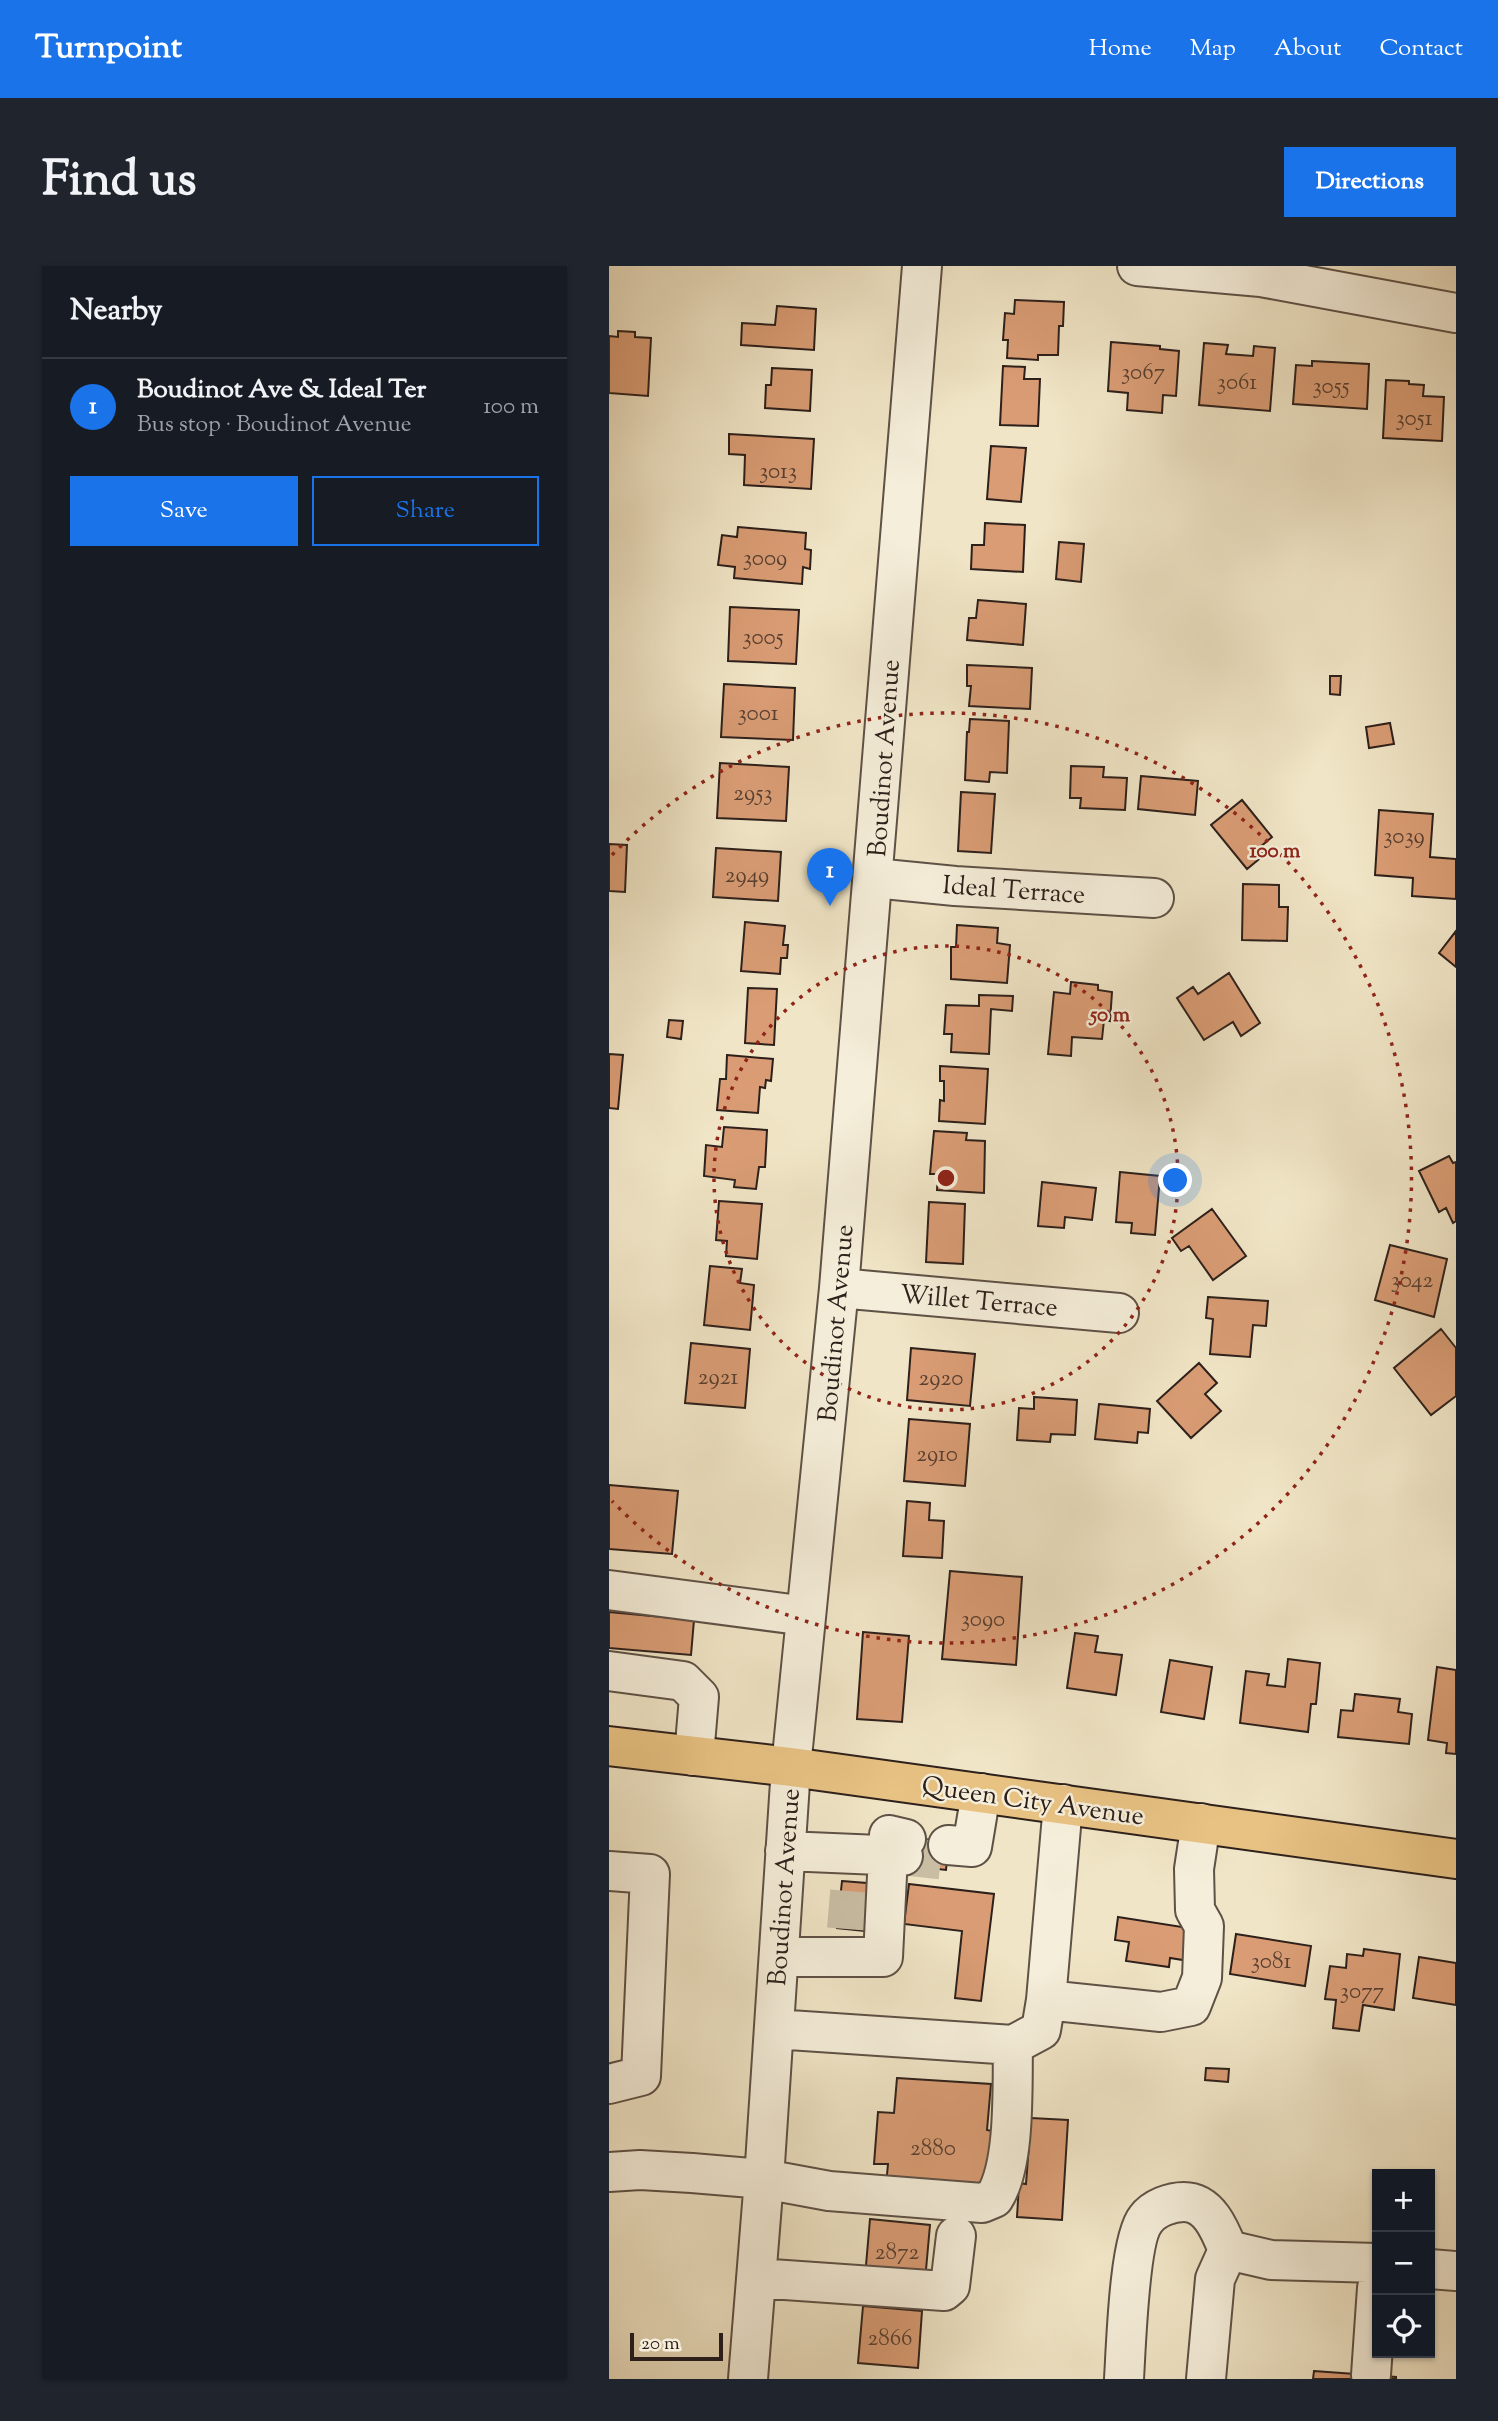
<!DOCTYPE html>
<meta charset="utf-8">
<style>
:root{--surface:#171b24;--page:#20242c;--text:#f1f3f6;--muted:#9ea1a6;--line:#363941;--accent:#1a73e8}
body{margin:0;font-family:"Sorts Mill Goudy",serif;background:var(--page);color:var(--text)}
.controls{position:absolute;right:21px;bottom:21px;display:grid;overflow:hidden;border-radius:0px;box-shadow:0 2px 5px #0004}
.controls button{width:63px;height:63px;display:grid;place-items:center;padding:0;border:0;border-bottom:2px solid var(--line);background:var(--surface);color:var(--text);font:35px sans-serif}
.scale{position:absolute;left:21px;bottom:18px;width:93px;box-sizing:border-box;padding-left:7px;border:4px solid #2d201b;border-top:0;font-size:19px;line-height:24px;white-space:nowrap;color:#2d201b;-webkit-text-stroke:5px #f5eeda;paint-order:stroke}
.you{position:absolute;left:567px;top:915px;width:24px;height:24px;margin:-18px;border:5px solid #fff;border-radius:50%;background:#1a73e8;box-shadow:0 0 0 10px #1a73e833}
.badge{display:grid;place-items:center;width:46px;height:46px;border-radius:50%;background:var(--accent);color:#fff;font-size:23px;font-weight:700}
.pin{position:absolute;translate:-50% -58px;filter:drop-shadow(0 2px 4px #0008)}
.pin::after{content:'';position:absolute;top:37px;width:24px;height:21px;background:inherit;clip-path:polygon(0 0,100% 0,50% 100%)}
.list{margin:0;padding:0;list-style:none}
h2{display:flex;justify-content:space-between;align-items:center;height:91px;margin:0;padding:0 28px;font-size:30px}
h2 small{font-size:23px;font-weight:400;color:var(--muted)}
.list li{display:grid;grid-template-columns:46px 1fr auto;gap:21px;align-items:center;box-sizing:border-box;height:98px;padding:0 28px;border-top:2px solid var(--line)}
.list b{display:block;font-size:26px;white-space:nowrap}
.list p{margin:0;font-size:23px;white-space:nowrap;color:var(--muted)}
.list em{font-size:23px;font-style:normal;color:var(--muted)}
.actions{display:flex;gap:14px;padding:21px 28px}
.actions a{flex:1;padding:16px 0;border:2px solid var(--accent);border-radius:0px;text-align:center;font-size:24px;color:var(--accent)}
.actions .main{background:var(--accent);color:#fff}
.icon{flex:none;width:38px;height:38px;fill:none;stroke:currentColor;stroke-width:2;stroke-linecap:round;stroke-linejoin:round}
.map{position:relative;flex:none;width:847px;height:2113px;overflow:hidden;border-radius:0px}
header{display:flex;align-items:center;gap:42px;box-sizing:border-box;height:98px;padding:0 35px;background:var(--accent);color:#fff}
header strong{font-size:33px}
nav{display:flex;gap:38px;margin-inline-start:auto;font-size:24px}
.intro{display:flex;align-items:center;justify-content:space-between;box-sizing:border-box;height:168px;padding:0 42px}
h1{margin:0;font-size:49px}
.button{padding:18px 32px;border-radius:0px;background:var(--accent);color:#fff;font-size:24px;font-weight:700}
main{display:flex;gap:42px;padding:0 42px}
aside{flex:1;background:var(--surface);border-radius:0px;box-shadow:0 2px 5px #0004}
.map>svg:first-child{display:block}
.building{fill:#d99c74;stroke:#2d201b;stroke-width:2}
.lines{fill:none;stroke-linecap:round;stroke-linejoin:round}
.minor-tunnel{stroke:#c9bea4;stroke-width:38;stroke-dasharray:38 19;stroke-linecap:butt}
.minor-casing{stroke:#5e5146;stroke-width:42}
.major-casing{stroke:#2d201b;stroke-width:42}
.minor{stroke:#f5eeda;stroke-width:38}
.major{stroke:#e8c283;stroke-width:38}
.ring{fill:none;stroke:#8f2418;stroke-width:3.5;stroke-dasharray:3.5 7}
.labels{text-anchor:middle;stroke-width:5;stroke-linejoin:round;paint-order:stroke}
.number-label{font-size:23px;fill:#583f31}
.street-label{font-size:26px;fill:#2d201b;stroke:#f5eeda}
.centre{fill:#8f2418;stroke:#f5eeda;stroke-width:3.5}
.ring-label{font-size:21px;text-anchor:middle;font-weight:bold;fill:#8f2418;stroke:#f5eeda;stroke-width:5;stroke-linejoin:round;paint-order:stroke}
</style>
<header>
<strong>Turnpoint</strong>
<nav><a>Home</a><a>Map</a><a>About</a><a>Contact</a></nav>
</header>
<div class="intro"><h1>Find us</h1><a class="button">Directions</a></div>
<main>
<aside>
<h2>Nearby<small></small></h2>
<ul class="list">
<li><span class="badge">1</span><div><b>Boudinot Ave &amp; Ideal Ter</b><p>Bus stop · Boudinot Avenue</p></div><em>100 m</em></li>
</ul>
<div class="actions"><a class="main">Save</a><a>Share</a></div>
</aside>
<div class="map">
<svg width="847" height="2113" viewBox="0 0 847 2113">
<rect width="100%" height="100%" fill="#f0e5c6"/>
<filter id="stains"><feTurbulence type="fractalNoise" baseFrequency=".00286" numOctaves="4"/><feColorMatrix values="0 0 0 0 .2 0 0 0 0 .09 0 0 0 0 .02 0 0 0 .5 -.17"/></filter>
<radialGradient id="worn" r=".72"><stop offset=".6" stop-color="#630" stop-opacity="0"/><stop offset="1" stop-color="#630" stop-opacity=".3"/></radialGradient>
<path class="building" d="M406 34 455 36 454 60H450L449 89H429V94L398 92 399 74H394L396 47 405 48Z
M168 40 207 43 205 84 132 79 133 57 166 59Z
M9 65 26 66V71L42 72 39 130 0 127V70L9 71Z
M502 76 551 80V83L570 85 567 130 554 129 553 147 518 144 519 127 499 125Z
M595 77 619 79 617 88 644 90 645 80 666 82 661 145 590 139Z
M703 95 760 98 758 143 684 138 687 99 703 100Z
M394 100 416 101 415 113H431L429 160 391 159Z
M163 102 203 104 201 145 156 142 157 119H162Z
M777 114 800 115V118L815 119 814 130 835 131 833 175 774 172Z
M120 168 205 173 202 223 135 219 136 189 120 188Z
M382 180 417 182 412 236 378 233Z
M376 257 416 259 414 306 362 303 363 279H375Z
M129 261 197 267 196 283 202 284 201 303 194 301 193 318 125 312 126 301 109 299 113 269 128 271Z
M450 276 475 278 472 316 447 313Z
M369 334 417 338 414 379 358 374 360 352H367Z
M121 341 190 344 187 398 119 395Z
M358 399 423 402 421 443 360 440 362 420H358Z
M721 410H732L731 429 721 428Z
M115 418 186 422 184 474 112 471Z
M361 453 400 455 398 507 381 506 380 516 356 514 358 466H360Z
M781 457 785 478 760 482 757 461Z
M111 497 180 501 177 555 108 552Z
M462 500 495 501 494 511 518 512 516 544 471 542 472 532H461Z
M532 510 589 515 586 549 529 543Z
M352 526 386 528 382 587 349 585Z
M633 534 663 571 650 582 655 589 638 603 602 559Z
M770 544 824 548 821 591 847 593V633L803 630 804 612 766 609Z
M0 578 18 579 16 626 0 625Z
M107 582 172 586 169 635 104 631Z
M634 618 670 619V641H679L678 675 633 674Z
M136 656 176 660 174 679H179L178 692H172L171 708 132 705Z
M348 659 389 662 388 677 401 679 398 717 342 713V681H347Z
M847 665V701L830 687Z
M620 707 651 757 632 770 624 756 595 774 568 732 584 721 589 728Z
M462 716 489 719V724L503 726 501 755 495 754 493 773 463 771 462 790 439 788 445 726 461 728Z
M139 722 168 723 165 779 136 777Z
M370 729 404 730 403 745 382 743 380 788 342 786 343 768H335L337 739 370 740Z
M60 754 74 755 72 773 58 771Z
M0 788 14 789 9 843 0 842Z
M118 789 164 793 162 815 157 814 156 822 151 821 149 847 108 844 111 813H117Z
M331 800 379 803 376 858 330 855 331 834 335 835V815H331Z
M115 861 158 864 156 901H150L147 923 125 921 126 914 95 910 97 879 113 881Z
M325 865 358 867 357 874 376 875 375 927 328 924 329 908H321Z
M840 890 844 897 847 896V955L844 957 837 942 830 946 810 905Z
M511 906 551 910 546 969 522 967 523 957 507 956Z
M433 916 487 922 483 954 456 951 455 962 429 960Z
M110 935 153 938 148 993 117 990 118 975 107 974Z
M320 936 356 938 354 998 317 996Z
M603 943 637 990 604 1014 580 980 572 985 563 972Z
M781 979 838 993 825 1051 766 1034Z
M101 1000 133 1003 131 1017 145 1019 141 1064 95 1059Z
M599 1031 659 1035 657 1060 644 1059 641 1091 601 1088 604 1053 597 1052Z
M832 1063 847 1082V1130L822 1149 785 1102Z
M82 1077 141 1083 136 1142 76 1137Z
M302 1082 366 1088 361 1140 298 1134Z
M590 1097 608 1117 596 1128 612 1145 582 1172 548 1135Z
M425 1131 468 1134 466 1169 442 1168 441 1176 408 1174 410 1142 425 1143Z
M490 1138 541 1143 539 1167 529 1166 528 1177 486 1173Z
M300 1153 361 1158 356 1220 295 1215Z
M0 1219 69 1225 63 1288 0 1283Z
M298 1235 321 1237 320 1254 335 1255 333 1292 294 1290Z
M341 1305 413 1311 407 1399 333 1393Z
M0 1346 85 1354 82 1389 0 1382Z
M254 1366 300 1370 293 1456 248 1453Z
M466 1367 489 1370 486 1386 513 1389 507 1429 458 1422Z
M679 1393 711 1397 707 1438H702L699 1466 631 1457 637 1405 660 1408 658 1419 676 1421Z
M561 1394 603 1401 595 1453 552 1446Z
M828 1401 847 1404V1488L837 1487 838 1477 819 1474Z
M746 1428 791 1433 789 1446 803 1448 800 1478 729 1471 732 1444 744 1445Z
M297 1571 340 1576 337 1604 294 1599Z
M233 1615 270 1618 265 1666 228 1662Z
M300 1618 385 1628 372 1735 346 1732 353 1665 295 1658Z
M509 1651 586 1663 580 1695 561 1692 560 1701 517 1695 520 1676 506 1674Z
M627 1668 702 1680 696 1720 621 1708Z
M755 1683 791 1688 785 1744 754 1739 750 1765 724 1762 727 1734 716 1733 721 1700 737 1702 738 1688 754 1690Z
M810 1691 847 1697V1739L804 1732Z
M597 1802 620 1803 619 1816 596 1814Z
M288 1812 382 1818 378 1864 383 1865 378 1927 277 1919 279 1898H265L269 1846 285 1847Z
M422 1852 459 1854 453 1954 408 1951 410 1917 417 1918Z
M261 1953 321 1959 316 2015 256 2011Z
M254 2040 313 2045 309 2102 249 2097Z
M705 2105 787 2111V2113H704Z"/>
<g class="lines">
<path class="minor-tunnel" d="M294 1590 338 1595
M237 1663 241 1616"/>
<defs>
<path id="minor" d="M528 0 652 11 847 47
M265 612 346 620 545 632
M230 1022 510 1047
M0 1324 197 1350
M0 1405 74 1415 90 1431 85 1490
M339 1579 363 1581 372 1527
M176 1585 294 1590
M0 1605 41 1608 32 1810 0 1818
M170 1691H274L280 1569 297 1573
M437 1734 552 1746 582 1740 593 1712 595 1660 586 1644 585 1603 592 1557
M165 1763 404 1779 432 1764 437 1734 454 1538
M0 1906 31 1904 83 1907 155 1913 220 1925 373 1937 385 1932C407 1898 403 1820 404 1779
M619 1984 662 1994 768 1997
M821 2003 847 2005
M147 2012 335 2025 341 2020 347 1970
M762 2109 768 2022
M139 2113 155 1913 182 1501 230 1022 313 0
M515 2113C517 2082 520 1973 537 1953 545 1942 562 1936 575 1936 600 1936 611 1964 619 1984L606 2013 597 2113"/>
<path id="major" d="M0 1480 182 1501 847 1593"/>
</defs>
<use href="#minor" class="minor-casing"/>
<use href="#major" class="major-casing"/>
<use href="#minor" class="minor"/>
<use href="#major" class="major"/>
</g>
<g class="ring">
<circle cx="337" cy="912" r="232"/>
<path d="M3 589A465 465 0 1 1 3 1235"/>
</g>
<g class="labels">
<g class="number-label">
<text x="534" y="113">3067</text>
<text x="628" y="123">3061</text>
<text x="722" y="127">3055</text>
<text x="805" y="159">3051</text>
<text x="169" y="212">3013</text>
<text x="156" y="299">3009</text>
<text x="154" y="378">3005</text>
<text x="149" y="454">3001</text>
<text x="144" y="534">2953</text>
<text x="795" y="577">3039</text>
<text x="138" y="616">2949</text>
<text x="803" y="1021">3042</text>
<text x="109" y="1118">2921</text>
<text x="332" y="1119">2920</text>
<text x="328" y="1195">2910</text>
<text x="374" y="1360">3090</text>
<text x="662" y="1702">3081</text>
<text x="753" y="1732">3077</text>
<text x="324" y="1889">2880</text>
<text x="288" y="1993">2872</text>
<text x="281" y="2079">2866</text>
</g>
<g class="street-label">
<text transform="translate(274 492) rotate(-86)" y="9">Boudinot Avenue</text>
<text transform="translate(405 623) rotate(4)" y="9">Ideal Terrace</text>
<text transform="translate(370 1034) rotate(5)" y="9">Willet Terrace</text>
<text transform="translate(226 1057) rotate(-85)" y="9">Boudinot Avenue</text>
<text transform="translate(424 1534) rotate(8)" y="9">Queen City Avenue</text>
<text transform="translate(174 1621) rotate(-86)" y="9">Boudinot Avenue</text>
</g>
</g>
<circle cx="337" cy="912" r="10" class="centre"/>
<g class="ring-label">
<text x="666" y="591">100 m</text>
<text x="501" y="755">50 m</text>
</g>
<rect width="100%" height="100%" filter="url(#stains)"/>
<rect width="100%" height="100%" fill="url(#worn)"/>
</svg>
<div class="controls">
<button>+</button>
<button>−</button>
<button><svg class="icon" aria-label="locate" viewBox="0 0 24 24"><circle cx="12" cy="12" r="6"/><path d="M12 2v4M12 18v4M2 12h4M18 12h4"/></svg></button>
</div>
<div class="scale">20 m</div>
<div class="you"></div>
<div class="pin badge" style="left:221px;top:640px">1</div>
</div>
</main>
